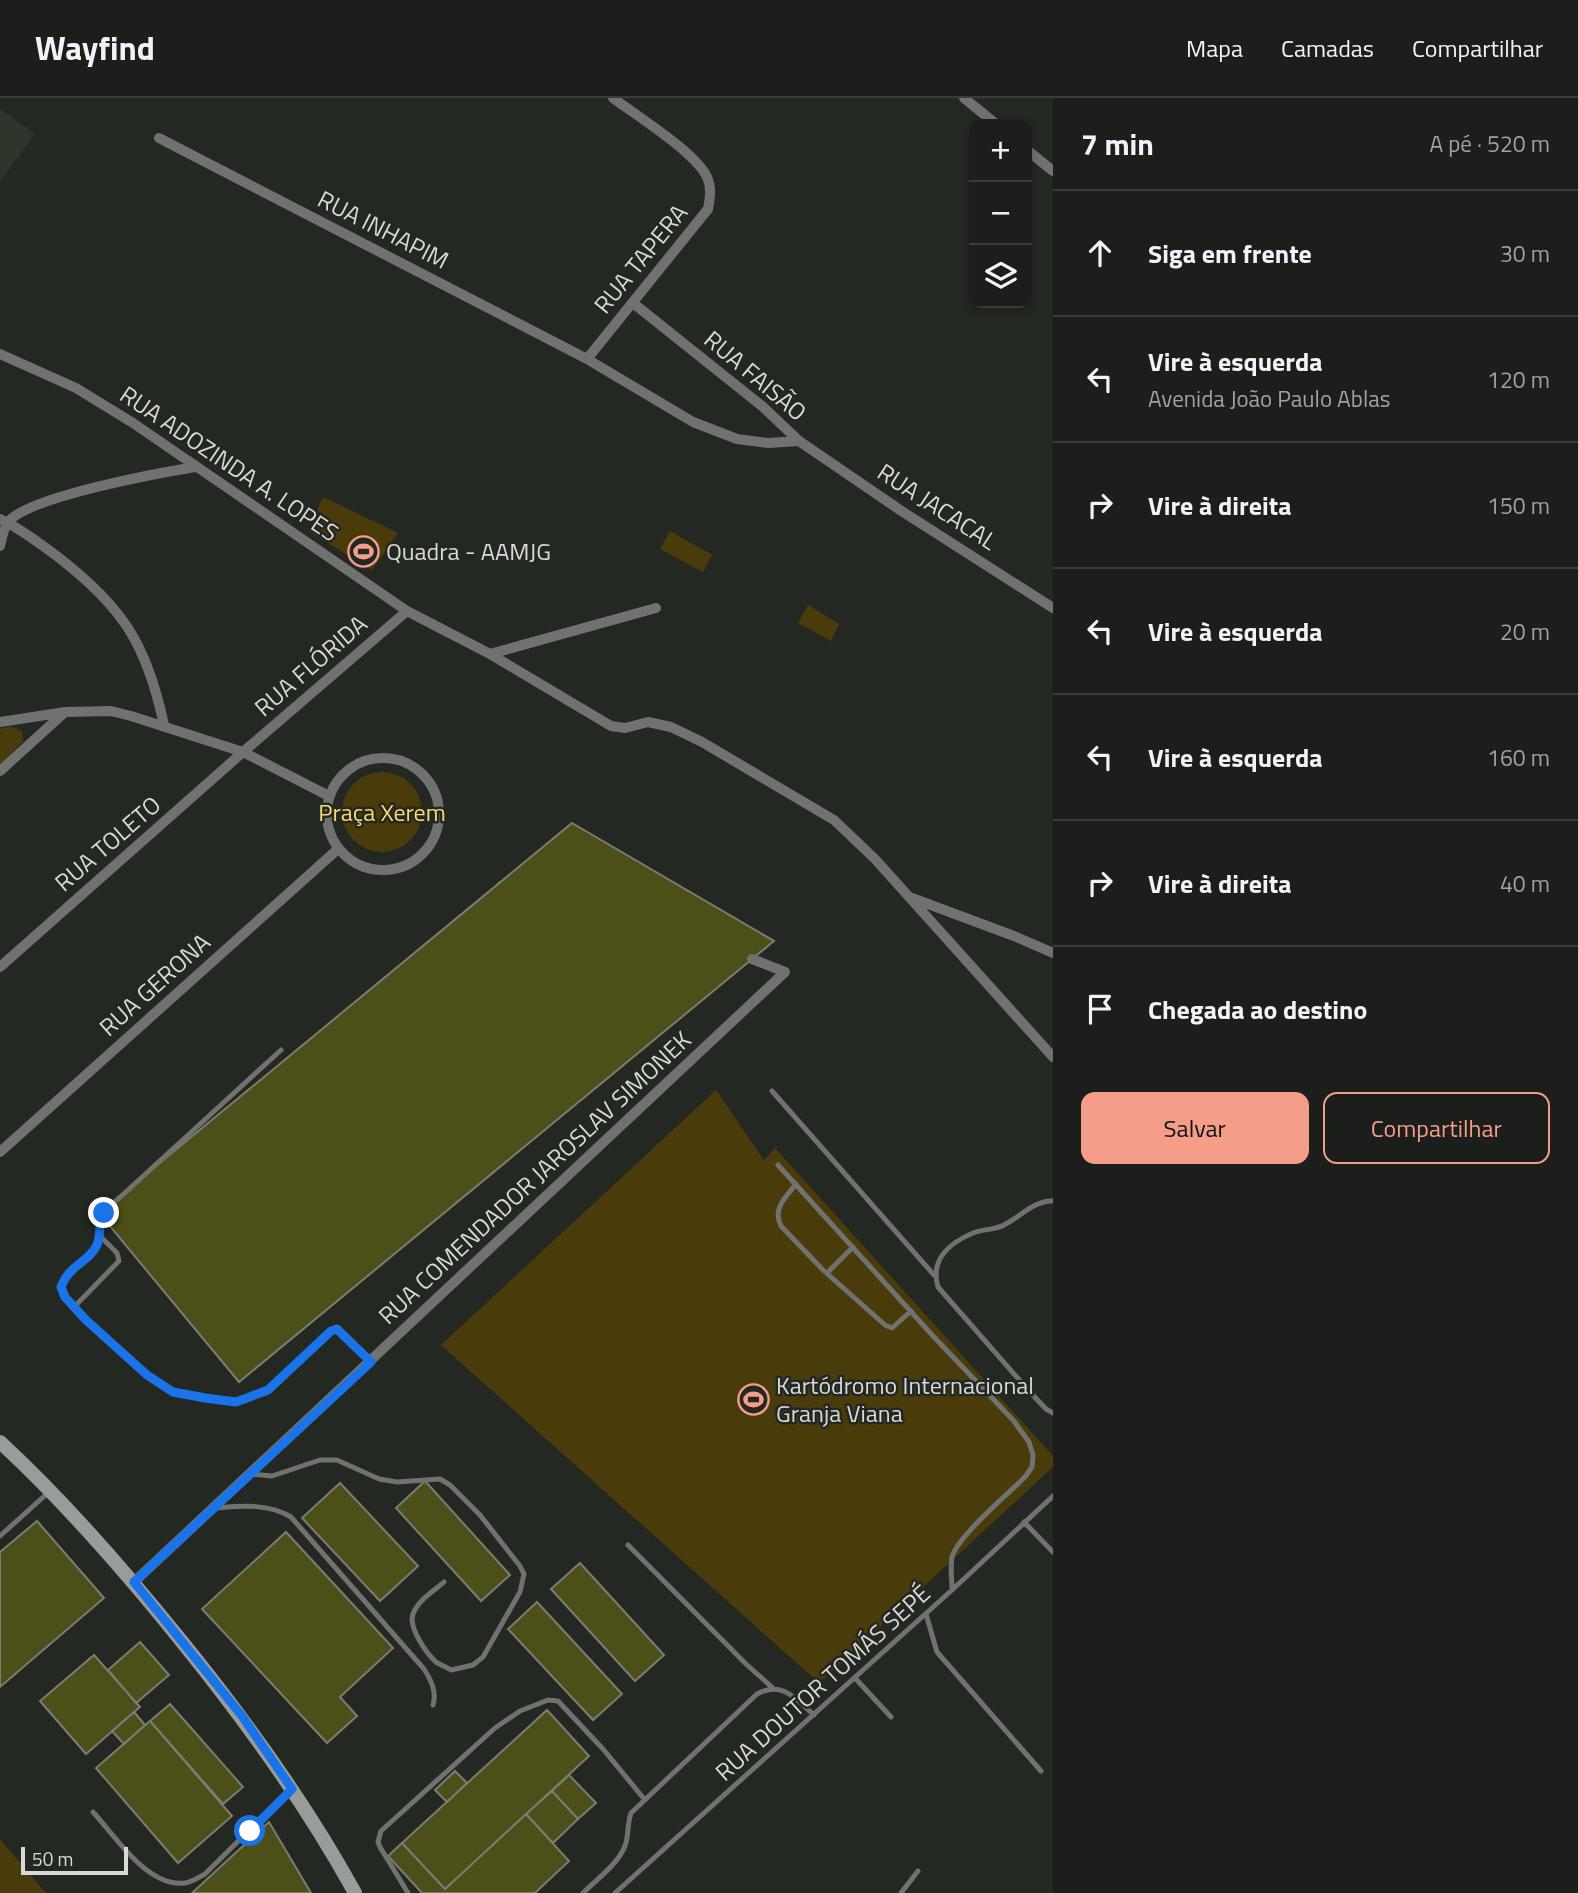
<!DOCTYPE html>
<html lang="pt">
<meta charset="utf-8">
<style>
:root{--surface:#1b1e1a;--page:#282b27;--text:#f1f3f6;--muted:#a0a2a2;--line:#393c39;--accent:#f49e89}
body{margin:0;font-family:"Titillium Web",sans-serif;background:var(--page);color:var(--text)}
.controls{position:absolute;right:21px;top:21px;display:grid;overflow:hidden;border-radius:14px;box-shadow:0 4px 10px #0003}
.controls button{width:63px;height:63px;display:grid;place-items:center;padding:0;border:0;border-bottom:2px solid var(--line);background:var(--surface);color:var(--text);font:35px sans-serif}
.scale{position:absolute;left:21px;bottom:18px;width:107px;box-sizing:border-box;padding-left:7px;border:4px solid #d7dad6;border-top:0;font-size:19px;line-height:24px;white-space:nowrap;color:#d7dad6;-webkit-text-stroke:5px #242822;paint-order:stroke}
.stop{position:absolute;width:21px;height:21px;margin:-16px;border:5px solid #1a73e8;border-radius:50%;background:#fff}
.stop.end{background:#1a73e8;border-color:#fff;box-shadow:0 2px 7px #0008}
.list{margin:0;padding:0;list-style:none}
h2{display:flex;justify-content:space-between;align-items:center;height:91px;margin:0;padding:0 28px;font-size:30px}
h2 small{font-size:23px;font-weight:400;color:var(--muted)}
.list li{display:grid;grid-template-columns:46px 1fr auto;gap:21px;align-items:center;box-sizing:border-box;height:126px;padding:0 28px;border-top:2px solid var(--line)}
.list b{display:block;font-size:26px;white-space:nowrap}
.list p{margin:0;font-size:23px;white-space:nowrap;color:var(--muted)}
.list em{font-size:23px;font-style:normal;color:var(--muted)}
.actions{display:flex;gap:14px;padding:21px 28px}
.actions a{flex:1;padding:16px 0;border:2px solid var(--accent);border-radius:14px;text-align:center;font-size:24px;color:var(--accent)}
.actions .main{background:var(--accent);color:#111}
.icon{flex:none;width:38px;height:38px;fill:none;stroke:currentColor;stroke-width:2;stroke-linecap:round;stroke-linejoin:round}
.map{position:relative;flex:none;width:1053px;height:1795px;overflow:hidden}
header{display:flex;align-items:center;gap:42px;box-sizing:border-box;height:98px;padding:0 35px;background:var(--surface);border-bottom:2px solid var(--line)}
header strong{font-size:33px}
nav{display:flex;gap:38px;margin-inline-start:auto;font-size:24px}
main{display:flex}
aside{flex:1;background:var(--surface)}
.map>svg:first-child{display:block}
.built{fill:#2f352a}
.green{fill:#493c0a}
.building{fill:#4c4f17;stroke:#7b7d74;stroke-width:2}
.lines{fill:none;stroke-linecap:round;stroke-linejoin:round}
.lane{stroke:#6f726f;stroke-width:5}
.street{stroke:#6f726f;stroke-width:10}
.secondary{stroke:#989d99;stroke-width:14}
.route{stroke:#1a73e8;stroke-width:9}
.labels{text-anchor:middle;stroke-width:5;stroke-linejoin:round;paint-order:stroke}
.street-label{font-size:24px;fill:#d7dad6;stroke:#242822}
.poi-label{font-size:24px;fill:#d7dad6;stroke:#242822;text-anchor:start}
.park-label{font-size:24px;fill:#f8d973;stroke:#242822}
</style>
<header>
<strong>Wayfind</strong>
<nav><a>Mapa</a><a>Camadas</a><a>Compartilhar</a></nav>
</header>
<main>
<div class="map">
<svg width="1053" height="1795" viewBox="0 0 1053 1795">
<rect width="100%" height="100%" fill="#242822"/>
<path class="built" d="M0 11 35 36 0 83Z"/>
<path class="green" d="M323 399 398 435 372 472 308 433Z
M670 433 712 457 703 474 660 451Z
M808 507 839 526 831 543 798 525Z
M11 628 22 633 23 644 0 666V631Z
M342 714a40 40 0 1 1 80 0a40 40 0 1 1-80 0Z
M716 992 764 1062 775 1050 1053 1358V1369L819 1585 441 1247Z
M0 1741 46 1795H0Z"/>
<path class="building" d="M572 725 774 843 239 1284 99 1115Z
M425 1383 510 1477 481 1503 396 1410Z
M340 1385 418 1468 380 1503 302 1420Z
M37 1423 104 1500 0 1589V1454Z
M286 1434 393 1550 340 1599 357 1618 327 1645 202 1511Z
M580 1465 664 1557 635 1583 551 1491Z
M537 1504 622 1596 593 1622 508 1531Z
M140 1544 169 1577 136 1605 108 1572Z
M94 1557 140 1609 86 1656 40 1603Z
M170 1606 243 1689 223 1706 150 1623Z
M547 1612 589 1658 445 1791 402 1745Z
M134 1614 145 1627 124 1646 112 1633Z
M150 1623 232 1718 178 1765 96 1670Z
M455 1673 467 1685 447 1704 435 1692Z
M569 1677 596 1705 578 1721 552 1693Z
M552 1693 578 1721 553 1745 526 1716Z
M526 1716 569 1763 535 1795H422L388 1758 402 1745 445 1791Z
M269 1724 311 1795H192Z"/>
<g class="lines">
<path class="lane" d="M281 952 104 1114C97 1125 102 1136 97 1147 90 1164 69 1167 61 1189L65 1199 86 1222 147 1277 173 1294 205 1300 236 1304 268 1292 331 1233 337 1231 371 1264
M772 993 934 1177
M778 1067 933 1238 1013 1322 1029 1344 1033 1357 1032 1369 1025 1379C1008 1396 958 1438 952 1459 950 1470 952 1481 952 1492
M796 1086C786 1099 772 1110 781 1128L823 1172 885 1227 892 1230 911 1213
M1053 1103C1035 1102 1020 1119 1004 1127 995 1132 983 1131 973 1135 949 1145 930 1162 938 1189L1029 1293 1046 1311 1053 1315
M827 1175 853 1149
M74 1209 119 1163 117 1155 99 1137
M250 1376 272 1378 320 1362H337L379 1381 397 1384 440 1381 450 1387 480 1417 520 1468 524 1476 520 1494 483 1559 473 1567 451 1572C447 1569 440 1567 436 1564 426 1555 408 1529 413 1516 418 1502 434 1493 444 1484
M216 1410C241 1408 268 1405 291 1419L424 1571C431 1582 437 1594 433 1607
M1024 1424 1053 1454
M0 1438 50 1393
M628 1447 746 1566 773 1590
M926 1516 937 1554 1041 1673
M855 1580 891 1619
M93 1714C116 1739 148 1790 185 1785 192 1784 198 1780 205 1776L290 1692
M408 1795 380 1749 378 1744 381 1733 495 1630 520 1613 548 1602 558 1603 603 1651 645 1702
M583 1795C597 1781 618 1766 625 1748 629 1737 627 1726 631 1715L757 1596C782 1582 796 1601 814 1617
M615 1795 952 1492 1053 1398
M901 1795 918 1773"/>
<path class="street" d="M964 0 996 26
M159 40 587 261 693 324 737 341 768 345 799 343
M1027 52 1053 73
M633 205 762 308 799 343 900 412 1053 510
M0 256 76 290 133 325 407 513 490 556 611 628 625 630 648 624 671 629 702 644 834 722 875 761 1053 959
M587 261 708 111C710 100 712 90 707 79 695 54 637 18 613 0
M0 421C21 431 39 445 58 459 123 509 147 547 164 627
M0 448C2 440 4 428 9 423 32 398 159 375 195 369
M490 556 656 510
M0 624 65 614 111 613 131 618 243 654 329 698
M327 716a56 56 0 1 1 112 0a56 56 0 1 1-112 0Z
M0 673 65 614
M912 800 1014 838 1053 855
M0 869 243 654 407 513
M0 1054 338 751
M134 1484 785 874 752 861"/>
<path class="secondary" d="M0 1344C67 1406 126 1474 183 1545 247 1624 306 1706 355 1795"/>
</g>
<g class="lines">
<path class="route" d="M104 1115C97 1125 102 1136 97 1147 89 1164 69 1167 61 1189L65 1199 86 1222 147 1277 173 1294 205 1300 236 1304 268 1292 331 1233 337 1231 371 1264 134 1484 242 1618 292 1691 250 1733"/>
</g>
<defs>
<symbol id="stadium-ring" viewBox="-11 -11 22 22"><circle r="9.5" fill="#242822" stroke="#f49e89" stroke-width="1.5"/><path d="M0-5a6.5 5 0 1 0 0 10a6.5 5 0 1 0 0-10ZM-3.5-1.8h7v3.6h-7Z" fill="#f49e89"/></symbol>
</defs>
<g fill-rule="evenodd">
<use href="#stadium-ring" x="346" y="436" width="35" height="35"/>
<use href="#stadium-ring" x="736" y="1284" width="35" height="35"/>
</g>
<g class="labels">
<g class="street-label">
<text transform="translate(383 132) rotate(27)" y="8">RUA INHAPIM</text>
<text transform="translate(641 161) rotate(-51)" y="8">RUA TAPERA</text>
<text transform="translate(755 278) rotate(40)" y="8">RUA FAISÃO</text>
<text transform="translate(229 366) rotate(34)" y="8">RUA ADOZINDA A. LOPES</text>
<text transform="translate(937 409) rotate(33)" y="8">RUA JACACAL</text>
<text transform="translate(311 568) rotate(-41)" y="8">RUA FLÓRIDA</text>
<text transform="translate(108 746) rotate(-41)" y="8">RUA TOLETO</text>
<text transform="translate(155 887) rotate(-42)" y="8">RUA GERONA</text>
<text transform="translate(535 1080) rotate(-43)" y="8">RUA COMENDADOR JAROSLAV SIMONEK</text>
<text transform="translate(823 1585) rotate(-42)" y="8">RUA DOUTOR TOMÁS SEPÉ</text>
</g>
<g class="poi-label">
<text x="386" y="462">Quadra - AAMJG</text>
<text x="776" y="1296">Kartódromo Internacional<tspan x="776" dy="28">Granja Viana</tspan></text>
</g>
<g class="park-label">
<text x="382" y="723">Praça Xerem</text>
</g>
</g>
</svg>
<div class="controls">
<button>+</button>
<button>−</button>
<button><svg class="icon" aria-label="layers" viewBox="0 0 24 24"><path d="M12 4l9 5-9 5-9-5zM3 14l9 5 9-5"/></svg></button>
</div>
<div class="scale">50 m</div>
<div class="stop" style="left:250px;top:1733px"></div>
<div class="stop end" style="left:104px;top:1115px"></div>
</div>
<aside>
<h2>7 min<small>A pé · 520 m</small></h2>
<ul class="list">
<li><svg class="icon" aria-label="ahead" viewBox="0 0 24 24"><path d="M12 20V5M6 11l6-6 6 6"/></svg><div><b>Siga em frente</b></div><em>30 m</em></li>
<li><svg class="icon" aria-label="left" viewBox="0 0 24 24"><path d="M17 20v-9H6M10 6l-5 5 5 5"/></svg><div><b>Vire à esquerda</b><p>Avenida João Paulo Ablas</p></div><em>120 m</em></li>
<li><svg class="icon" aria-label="right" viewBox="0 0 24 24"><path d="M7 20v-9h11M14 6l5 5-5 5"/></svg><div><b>Vire à direita</b></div><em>150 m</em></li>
<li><svg class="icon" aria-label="left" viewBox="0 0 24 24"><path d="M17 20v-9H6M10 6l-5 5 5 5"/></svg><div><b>Vire à esquerda</b></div><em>20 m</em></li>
<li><svg class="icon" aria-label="left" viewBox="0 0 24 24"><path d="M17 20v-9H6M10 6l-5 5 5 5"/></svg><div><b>Vire à esquerda</b></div><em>160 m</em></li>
<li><svg class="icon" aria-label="right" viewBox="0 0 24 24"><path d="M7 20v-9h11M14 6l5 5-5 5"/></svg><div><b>Vire à direita</b></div><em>40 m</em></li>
<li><svg class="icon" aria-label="arrive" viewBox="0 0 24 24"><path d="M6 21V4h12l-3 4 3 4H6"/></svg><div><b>Chegada ao destino</b></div></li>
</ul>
<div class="actions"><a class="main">Salvar</a><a>Compartilhar</a></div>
</aside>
</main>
